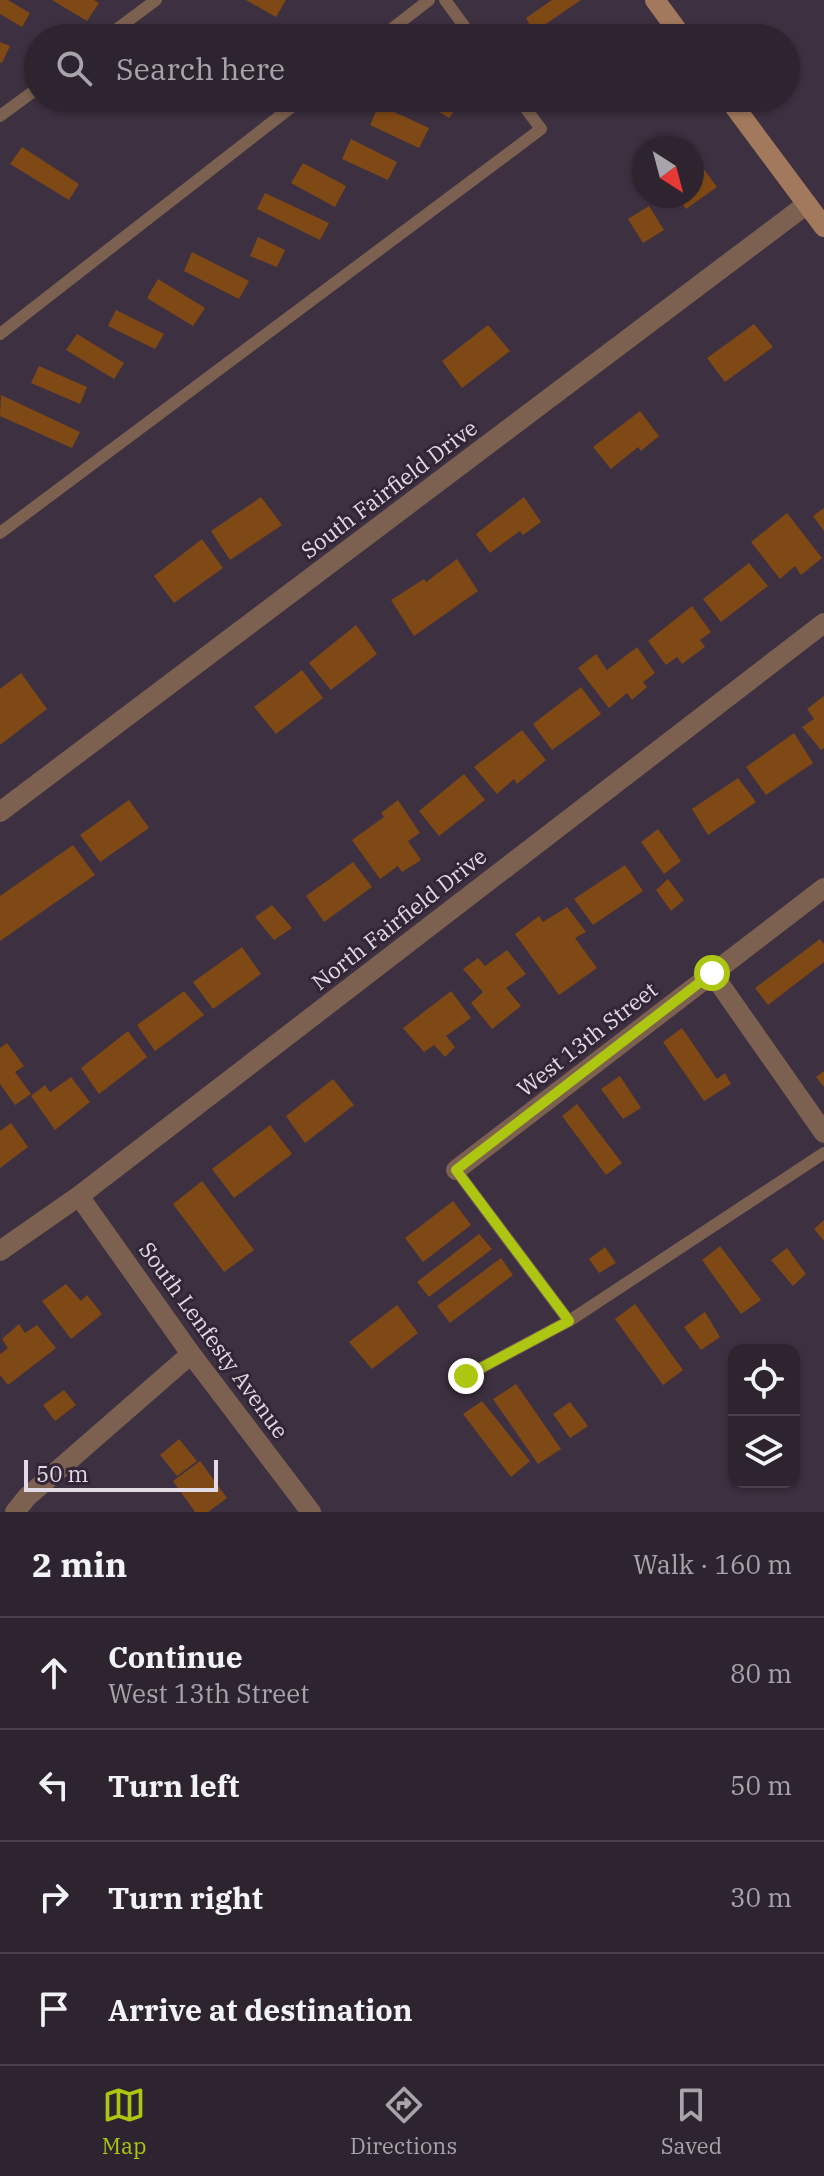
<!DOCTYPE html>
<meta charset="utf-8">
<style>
:root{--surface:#2e2430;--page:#362c38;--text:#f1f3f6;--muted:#a7a4ab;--line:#49414c;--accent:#acc612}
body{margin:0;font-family:"IBM Plex Serif",serif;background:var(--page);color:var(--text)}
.controls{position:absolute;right:24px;bottom:24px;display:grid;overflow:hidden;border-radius:16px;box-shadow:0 2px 6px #0004}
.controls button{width:72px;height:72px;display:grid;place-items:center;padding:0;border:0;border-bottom:2px solid var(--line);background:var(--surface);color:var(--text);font:40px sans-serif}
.compass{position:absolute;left:632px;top:136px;width:72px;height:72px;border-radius:50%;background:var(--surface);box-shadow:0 2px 6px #0004;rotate:144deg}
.scale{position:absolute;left:24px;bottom:20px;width:194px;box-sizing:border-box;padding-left:8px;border:4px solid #e2dae4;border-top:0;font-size:22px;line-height:28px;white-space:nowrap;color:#e2dae4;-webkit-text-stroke:6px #322636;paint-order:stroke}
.stop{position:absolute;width:24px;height:24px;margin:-18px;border:6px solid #acc612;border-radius:50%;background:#fff}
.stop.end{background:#acc612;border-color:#fff;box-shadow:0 2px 8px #0008}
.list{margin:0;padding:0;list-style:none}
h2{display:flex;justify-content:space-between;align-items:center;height:104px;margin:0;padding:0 32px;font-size:34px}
h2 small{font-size:26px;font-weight:400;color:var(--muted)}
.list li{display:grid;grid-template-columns:52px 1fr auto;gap:24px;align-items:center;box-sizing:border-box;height:112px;padding:0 32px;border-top:2px solid var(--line)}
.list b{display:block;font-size:30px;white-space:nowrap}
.list p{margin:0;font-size:26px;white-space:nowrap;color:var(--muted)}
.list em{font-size:26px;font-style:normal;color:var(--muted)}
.icon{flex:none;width:44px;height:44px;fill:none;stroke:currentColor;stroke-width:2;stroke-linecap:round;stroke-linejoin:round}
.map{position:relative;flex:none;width:824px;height:1512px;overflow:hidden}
.search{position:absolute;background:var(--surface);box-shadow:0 2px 6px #0004;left:24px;right:24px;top:24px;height:88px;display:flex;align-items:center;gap:20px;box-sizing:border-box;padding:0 28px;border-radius:44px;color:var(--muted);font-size:30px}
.sheet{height:552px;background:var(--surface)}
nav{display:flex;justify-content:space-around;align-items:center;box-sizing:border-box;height:112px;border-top:2px solid var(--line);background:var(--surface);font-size:22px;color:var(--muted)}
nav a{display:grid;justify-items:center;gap:4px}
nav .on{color:var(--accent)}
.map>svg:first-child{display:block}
.building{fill:#7f4915}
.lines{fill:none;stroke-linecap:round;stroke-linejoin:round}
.lane{stroke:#7c6150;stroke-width:12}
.street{stroke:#7c6150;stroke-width:20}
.secondary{stroke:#a3795d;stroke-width:20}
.route{stroke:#acc612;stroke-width:10}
.labels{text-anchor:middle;stroke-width:6;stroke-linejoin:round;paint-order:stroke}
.street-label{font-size:22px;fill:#e2dae4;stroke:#322636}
</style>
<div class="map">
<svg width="824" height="1512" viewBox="0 0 824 1512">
<rect width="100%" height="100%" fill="#3d3040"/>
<path class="building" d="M0 0H8L30 13 22 27 0 14Z
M52 0H94L99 3 87 21Z
M246 0H286L276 17Z
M552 0H581L534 32 526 18Z
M161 28 180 38H156Z
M0 42 10 46 2 63 0 62Z
M417 98H457L461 101 449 118Z
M379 105 429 128 419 148 370 125Z
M351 139 397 162 388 180 342 159Z
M22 147 79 184 69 200 10 164Z
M692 153 717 187 686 209 677 196H692Z
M303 163 346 186 335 207 291 183Z
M265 193 329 223 320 240 257 209Z
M649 206 664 230 643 243 628 219Z
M258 237 285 250 277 267 250 256Z
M192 252 249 281 239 299 184 271Z
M158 279 205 308 193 326 147 298Z
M116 310 164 334 155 349 108 326Z
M754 324 773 347 725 382 707 358Z
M488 325 510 351 462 388 442 361Z
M77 334 124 363 114 379 66 350Z
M39 366 87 387 80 404 31 383Z
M1 395 80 432 72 448 0 416Z
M640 411 659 436 641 451 638 447 611 469 593 447Z
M261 497 282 525 230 560 211 531Z
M524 497 541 522 523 535 520 531 490 553 476 534Z
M824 508V531L813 516Z
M787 513 822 558 801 575 795 566 780 579 751 542Z
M202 539 223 568 174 603 154 576Z
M457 559 478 591 414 636 391 600 424 579 426 582Z
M749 563 768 586 721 622 703 599Z
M692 606 711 632 700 640 705 647 682 664 677 657 666 665 648 641Z
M356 625 377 654 331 690 309 663Z
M637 647 655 673 643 682 647 687 632 700 627 693 609 708 578 668 596 654 607 670Z
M302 670 323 698 276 734 254 707Z
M21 673 47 709 0 745V689Z
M581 687 601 714 552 750 533 724Z
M824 696V748L821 750 802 727 814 719 807 709Z
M522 730 546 760 517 784 514 779 497 794 474 767Z
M794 733 813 763 766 795 746 767Z
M464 774 485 800 439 836 419 811Z
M738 778 756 802 708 835 692 809Z
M129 800 149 828 100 862 80 835Z
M398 800 420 833 408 841 421 860 402 872 398 866 380 879 352 840 384 817 381 813Z
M658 829 681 861 664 874 641 842Z
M73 845 95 875 0 941V896Z
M353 862 372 887 324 922 306 896Z
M625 865 643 891 593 925 574 899Z
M668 879 684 900 671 911 656 890Z
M272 905 292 928 274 940 255 917Z
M567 907 586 932 575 938 597 968 559 995 515 934 539 916 543 922Z
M820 939 824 944V962L768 1005 755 988Z
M242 947 261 974 213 1009 193 982Z
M507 950 526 974 506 988 521 1006 492 1029 471 1003 483 992 463 969 478 958 485 966Z
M184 991 204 1015 155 1051 137 1025Z
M451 991 471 1018 446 1036 455 1047 445 1057 434 1045 424 1052 403 1028Z
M682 1028 717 1079 725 1073 731 1084 704 1101 663 1042Z
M128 1031 147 1057 99 1094 81 1068Z
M7 1043 24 1066 15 1072 31 1094 15 1105 0 1084V1048Z
M824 1071V1087L816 1077Z
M620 1076 641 1108 623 1119 601 1089Z
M71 1077 90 1102 55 1130 31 1096 45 1085 50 1092Z
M333 1079 354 1105 305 1143 286 1116Z
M577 1104 622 1163 606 1175 562 1116Z
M11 1123 28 1147 0 1168V1131Z
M270 1125 292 1154 234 1198 212 1169Z
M202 1181 254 1250 224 1272 173 1204Z
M453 1201 471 1225 423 1262 405 1238Z
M824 1220V1241L814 1229Z
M479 1234 492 1249 429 1297 417 1282Z
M720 1246 761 1300 741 1314 702 1260Z
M605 1247 616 1263 599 1273 589 1259Z
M787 1248 806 1274 793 1286 771 1260Z
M501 1258 513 1275 450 1323 437 1306Z
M66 1284 81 1301 87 1295 102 1314 71 1339 42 1301Z
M635 1304 683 1370 663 1385 615 1319Z
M397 1305 418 1333 372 1369 349 1342Z
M705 1312 720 1337 701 1350 684 1327Z
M19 1324 25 1333 37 1325 56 1348 8 1385 0 1375V1354L8 1348 2 1339Z
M516 1384 561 1449 538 1464 493 1399Z
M64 1390 76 1405 55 1421 43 1405Z
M482 1401 530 1461 511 1477 463 1414Z
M570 1402 588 1426 570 1438 553 1414Z
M179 1439 197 1461 177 1476 160 1455Z
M200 1461 227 1498 208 1512H195L173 1481Z"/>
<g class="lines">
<path class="lane" d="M445 0 473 38
M105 38 156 0
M380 38 429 0
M0 116 38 88
M0 334 303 98
M0 533 541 129 518 98
M456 1170 569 1321
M466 1376 569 1321 824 1153"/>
<path class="street" d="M0 812 807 204
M712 973 824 1133
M456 1170 824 888
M79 1196 191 1354 311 1512
M0 1251 79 1196 824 623
M15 1512 27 1497 191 1354"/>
<path class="secondary" d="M655 0 683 38
M728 98 824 227"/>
</g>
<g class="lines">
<path class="route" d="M466 1376 569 1321 456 1170 712 973"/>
</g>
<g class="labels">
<g class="street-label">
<text transform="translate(389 489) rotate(-37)" y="8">South Fairfield Drive</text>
<text transform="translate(399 919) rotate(-38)" y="8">North Fairfield Drive</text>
<text transform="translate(587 1039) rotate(-38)" y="8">West 13th Street</text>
<text transform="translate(214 1340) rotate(54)" y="8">South Lenfesty Avenue</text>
</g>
</g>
</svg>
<div class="controls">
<button><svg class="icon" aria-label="locate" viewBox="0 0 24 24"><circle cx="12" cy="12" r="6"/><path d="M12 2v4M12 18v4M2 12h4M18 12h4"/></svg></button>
<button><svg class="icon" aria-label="layers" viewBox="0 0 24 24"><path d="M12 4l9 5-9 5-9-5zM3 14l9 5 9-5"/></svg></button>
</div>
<svg class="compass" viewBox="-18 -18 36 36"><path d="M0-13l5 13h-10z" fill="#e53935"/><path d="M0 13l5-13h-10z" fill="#a7a4ab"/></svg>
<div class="scale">50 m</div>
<div class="stop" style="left:712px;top:973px"></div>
<div class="stop end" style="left:466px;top:1376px"></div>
<div class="search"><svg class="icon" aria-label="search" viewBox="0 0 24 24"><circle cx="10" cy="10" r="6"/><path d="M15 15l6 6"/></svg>Search here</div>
</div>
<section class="sheet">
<h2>2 min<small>Walk · 160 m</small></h2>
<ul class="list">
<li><svg class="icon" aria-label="ahead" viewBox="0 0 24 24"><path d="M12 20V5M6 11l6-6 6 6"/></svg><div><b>Continue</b><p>West 13th Street</p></div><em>80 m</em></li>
<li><svg class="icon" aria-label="left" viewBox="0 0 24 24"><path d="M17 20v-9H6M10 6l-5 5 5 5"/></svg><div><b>Turn left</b></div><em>50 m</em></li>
<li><svg class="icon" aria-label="right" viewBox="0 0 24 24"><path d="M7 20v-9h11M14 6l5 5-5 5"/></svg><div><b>Turn right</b></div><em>30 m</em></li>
<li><svg class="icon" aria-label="arrive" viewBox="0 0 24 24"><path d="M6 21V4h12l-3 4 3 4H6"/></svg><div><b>Arrive at destination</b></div></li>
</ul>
</section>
<nav>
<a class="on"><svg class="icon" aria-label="map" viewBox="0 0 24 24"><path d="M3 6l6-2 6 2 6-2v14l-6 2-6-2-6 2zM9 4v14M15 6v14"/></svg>Map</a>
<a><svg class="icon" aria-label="directions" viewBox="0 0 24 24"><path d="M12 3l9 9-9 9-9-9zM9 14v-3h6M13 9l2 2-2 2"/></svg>Directions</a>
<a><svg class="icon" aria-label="saved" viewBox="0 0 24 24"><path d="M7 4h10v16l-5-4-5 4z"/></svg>Saved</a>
</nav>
